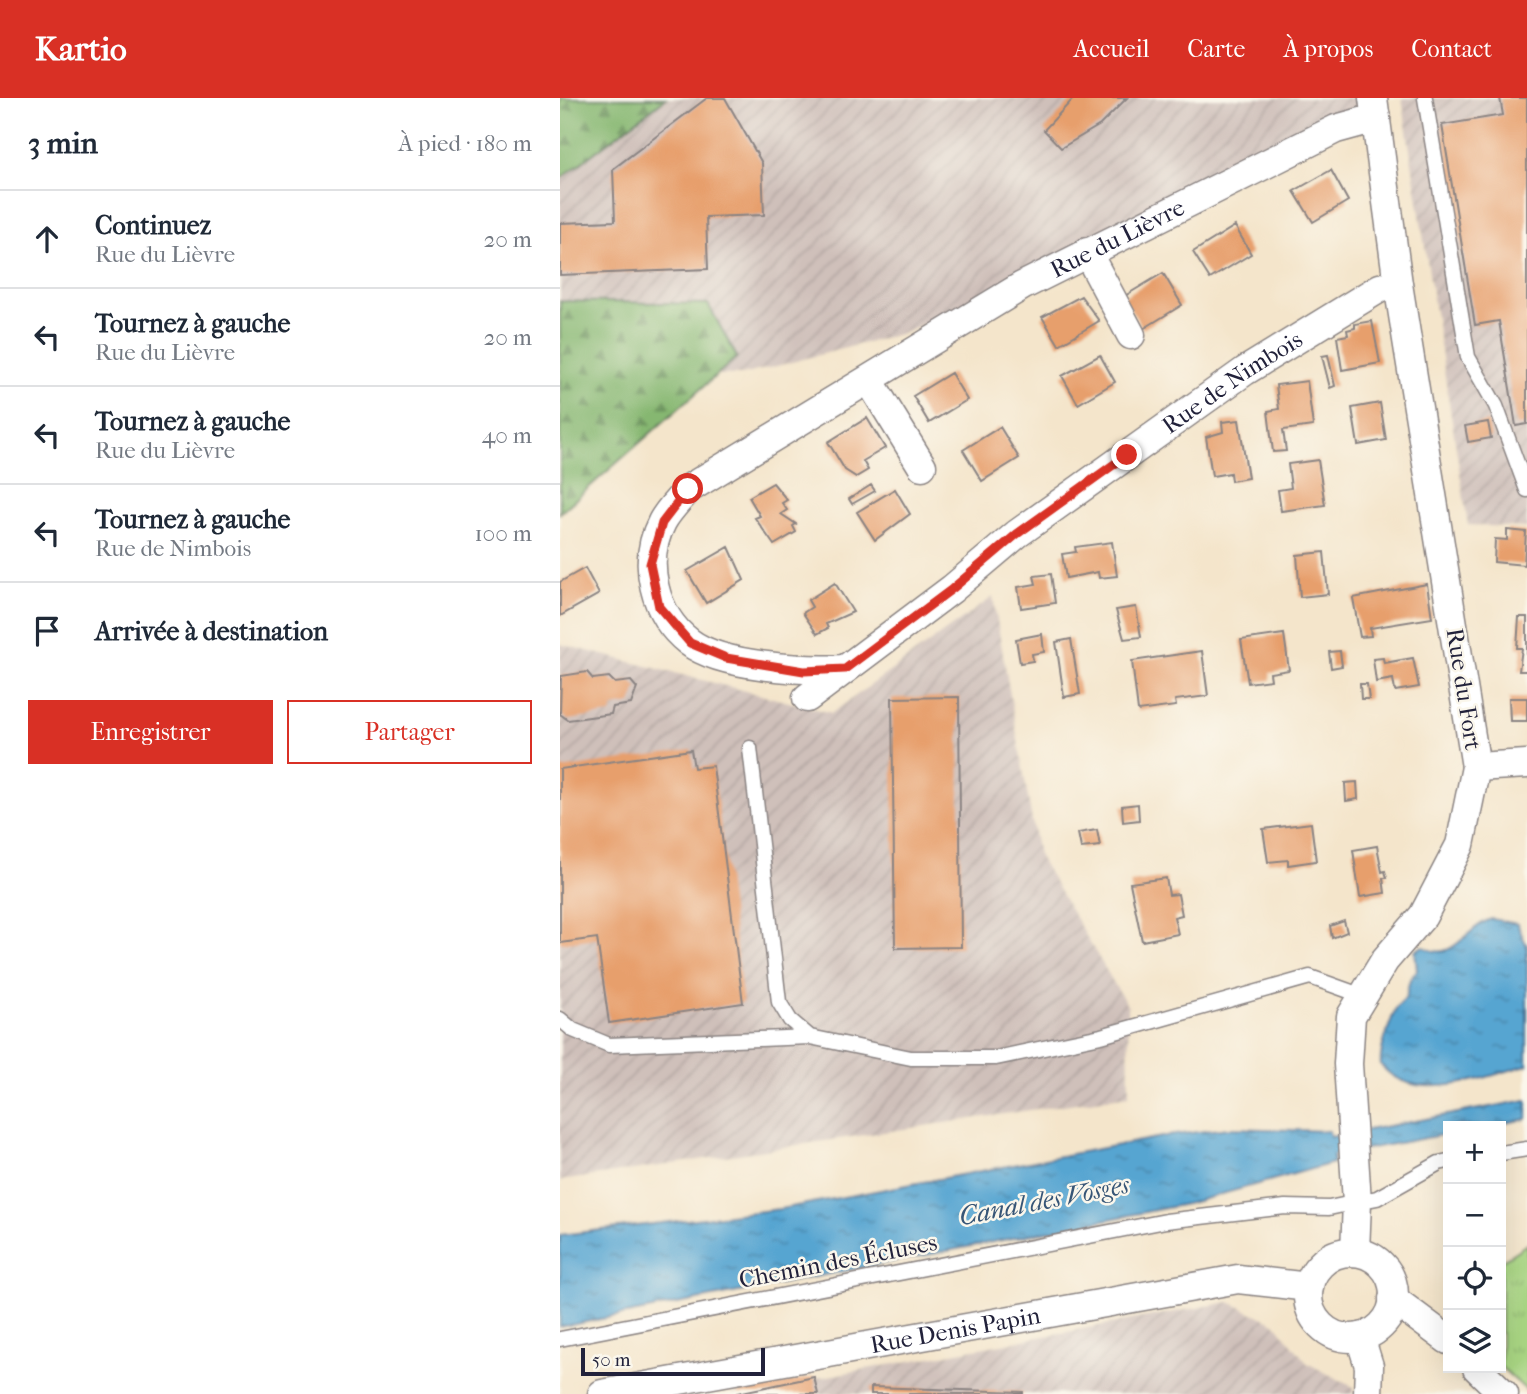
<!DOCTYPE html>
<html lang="fr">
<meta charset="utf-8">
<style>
:root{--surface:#fff;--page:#f6f6f7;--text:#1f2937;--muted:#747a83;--line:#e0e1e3;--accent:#d93025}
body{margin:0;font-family:"IM FELL French Canon",serif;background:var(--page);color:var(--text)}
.controls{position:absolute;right:21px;bottom:21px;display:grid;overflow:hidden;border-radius:0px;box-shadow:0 7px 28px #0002}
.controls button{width:63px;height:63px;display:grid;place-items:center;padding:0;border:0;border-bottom:2px solid var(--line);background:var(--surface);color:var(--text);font:35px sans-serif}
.scale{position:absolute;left:21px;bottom:18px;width:184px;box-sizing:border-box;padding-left:7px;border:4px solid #22223b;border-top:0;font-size:19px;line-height:24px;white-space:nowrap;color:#22223b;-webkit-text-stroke:5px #fbf7ec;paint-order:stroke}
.stop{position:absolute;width:21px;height:21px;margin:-16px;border:5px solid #d93025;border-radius:50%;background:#fff}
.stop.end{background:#d93025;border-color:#fff;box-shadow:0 2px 7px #0008}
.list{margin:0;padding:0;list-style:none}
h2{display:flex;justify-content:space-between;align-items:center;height:91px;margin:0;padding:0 28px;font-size:30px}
h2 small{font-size:23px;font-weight:400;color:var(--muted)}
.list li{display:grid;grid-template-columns:46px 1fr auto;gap:21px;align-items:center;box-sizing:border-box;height:98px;padding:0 28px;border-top:2px solid var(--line)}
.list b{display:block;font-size:26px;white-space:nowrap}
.list p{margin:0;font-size:23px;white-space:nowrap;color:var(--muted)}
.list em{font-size:23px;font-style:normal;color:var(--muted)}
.actions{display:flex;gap:14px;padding:21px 28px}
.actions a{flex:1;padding:16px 0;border:2px solid var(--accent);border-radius:0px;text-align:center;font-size:24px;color:var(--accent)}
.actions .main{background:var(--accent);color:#fff}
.icon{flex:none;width:38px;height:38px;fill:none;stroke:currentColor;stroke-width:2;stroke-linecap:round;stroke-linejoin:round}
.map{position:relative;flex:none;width:967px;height:1296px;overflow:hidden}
header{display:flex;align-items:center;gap:42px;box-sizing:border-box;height:98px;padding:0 35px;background:var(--accent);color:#fff}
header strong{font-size:33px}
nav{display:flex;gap:38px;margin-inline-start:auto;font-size:24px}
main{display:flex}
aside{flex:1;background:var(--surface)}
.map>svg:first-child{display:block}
.industrial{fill:url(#industrial-furrows)}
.grass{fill:url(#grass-tufts);stroke:#667c5f;stroke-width:2}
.forest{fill:url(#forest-firs);stroke:#546c56;stroke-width:2}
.water{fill:url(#water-ripples);stroke:#3c6486;stroke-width:2}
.building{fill:#e79f6c}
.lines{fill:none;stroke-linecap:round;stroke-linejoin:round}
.service-casing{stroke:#8b8483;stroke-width:17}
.minor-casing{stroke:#8b8483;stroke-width:31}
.service{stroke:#fff;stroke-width:14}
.minor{stroke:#fff;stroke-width:28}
.route{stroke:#d93025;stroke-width:9}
.labels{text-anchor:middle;stroke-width:5;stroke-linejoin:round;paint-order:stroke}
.street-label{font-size:24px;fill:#22223b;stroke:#fbf7ec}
.water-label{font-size:26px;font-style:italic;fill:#375677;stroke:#fbf7ec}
</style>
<header>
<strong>Kartio</strong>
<nav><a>Accueil</a><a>Carte</a><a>À propos</a><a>Contact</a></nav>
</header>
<main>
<aside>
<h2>3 min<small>À pied · 180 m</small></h2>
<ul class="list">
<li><svg class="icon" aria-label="ahead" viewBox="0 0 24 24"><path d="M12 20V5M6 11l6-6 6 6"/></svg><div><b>Continuez</b><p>Rue du Lièvre</p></div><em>20 m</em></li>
<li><svg class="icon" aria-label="left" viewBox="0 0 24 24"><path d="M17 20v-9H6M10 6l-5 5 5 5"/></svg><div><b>Tournez à gauche</b><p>Rue du Lièvre</p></div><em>20 m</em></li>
<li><svg class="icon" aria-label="left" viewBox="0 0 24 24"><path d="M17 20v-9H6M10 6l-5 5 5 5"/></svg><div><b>Tournez à gauche</b><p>Rue du Lièvre</p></div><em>40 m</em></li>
<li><svg class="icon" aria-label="left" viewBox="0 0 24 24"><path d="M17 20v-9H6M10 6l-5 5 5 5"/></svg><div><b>Tournez à gauche</b><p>Rue de Nimbois</p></div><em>100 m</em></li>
<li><svg class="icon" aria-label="arrive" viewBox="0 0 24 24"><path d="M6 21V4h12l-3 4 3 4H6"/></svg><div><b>Arrivée à destination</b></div></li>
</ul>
<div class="actions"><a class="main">Enregistrer</a><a>Partager</a></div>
</aside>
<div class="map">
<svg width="967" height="1296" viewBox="0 0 967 1296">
<defs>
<pattern id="industrial-furrows" width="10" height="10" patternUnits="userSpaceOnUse" patternTransform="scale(1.75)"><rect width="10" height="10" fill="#cfc0ba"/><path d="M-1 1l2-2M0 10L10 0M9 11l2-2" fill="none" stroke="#b1a5a1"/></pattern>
<pattern id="grass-tufts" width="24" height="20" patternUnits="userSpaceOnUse" patternTransform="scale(1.75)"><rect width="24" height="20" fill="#a9d683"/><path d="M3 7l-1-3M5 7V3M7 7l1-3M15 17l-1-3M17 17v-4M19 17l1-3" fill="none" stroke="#91b772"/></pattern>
<pattern id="forest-firs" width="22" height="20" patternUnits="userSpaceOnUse" patternTransform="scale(1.75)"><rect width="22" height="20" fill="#86b771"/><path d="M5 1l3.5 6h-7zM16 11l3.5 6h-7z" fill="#6d945e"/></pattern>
<pattern id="water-ripples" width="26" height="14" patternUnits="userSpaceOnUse" patternTransform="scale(1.75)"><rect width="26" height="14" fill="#57a5d1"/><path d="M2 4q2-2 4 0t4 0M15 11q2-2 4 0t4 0" fill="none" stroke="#4886ab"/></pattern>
</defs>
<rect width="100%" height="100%" fill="#fbf7ec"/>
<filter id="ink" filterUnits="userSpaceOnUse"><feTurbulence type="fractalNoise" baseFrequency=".0143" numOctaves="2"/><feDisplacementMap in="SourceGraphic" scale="14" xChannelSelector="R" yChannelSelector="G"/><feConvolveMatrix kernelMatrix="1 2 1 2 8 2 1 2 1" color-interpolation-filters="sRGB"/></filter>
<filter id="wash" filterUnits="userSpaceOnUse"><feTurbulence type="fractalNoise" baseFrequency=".00686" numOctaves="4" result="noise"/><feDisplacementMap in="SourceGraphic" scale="28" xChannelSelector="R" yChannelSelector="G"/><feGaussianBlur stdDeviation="1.57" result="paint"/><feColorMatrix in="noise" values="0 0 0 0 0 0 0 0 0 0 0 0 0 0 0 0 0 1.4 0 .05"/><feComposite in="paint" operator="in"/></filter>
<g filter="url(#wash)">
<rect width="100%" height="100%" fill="#f4e5cb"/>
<path class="industrial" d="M26 0H816L347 234 182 277 0 275V28Z
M842 0H967V430L908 427Z
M433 499 478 757 568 909 569 997 0 1083V546L272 615Z
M669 1204 715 1225 747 1265 793 1289V1296H171Z"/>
<path class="grass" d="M967 1146V1293L941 1269V1163Z"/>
<path class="forest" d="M0 0H106L0 81Z
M0 203 148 206 177 259 0 415Z"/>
<path class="water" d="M932 821 957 826 967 848V967C926 979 854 1008 821 967 819 952 830 926 835 912 838 906 844 903 846 898 850 885 846 886 857 872L855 853 863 848C893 868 907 827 932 821Z
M967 1002V1021L929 1028H888V1036L773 1057V1065L626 1106 0 1229V1137L220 1111 607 1038 668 1030 769 1033 770 1039Z"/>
<g id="blocks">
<path class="building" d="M147 0H165L202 65 204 117 146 119 148 171 0 177V125L55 123 53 71Z
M514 0H567L540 27 501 50 484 32Z
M940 0H967V326L956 328 939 223 915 227 882 27 943 17Z
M771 72 788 103 753 124 734 93Z
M675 128 691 156 650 181 633 154Z
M603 175 622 207 583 231 563 199Z
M521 198 539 223 499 247 482 219Z
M812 223 820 265 782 272 777 239 788 237 787 232 795 230V226Z
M540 257 555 284 518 306 502 278Z
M768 257 775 288 770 290 762 258Z
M391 275 407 302 369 325 353 298Z
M747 283 753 328 723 332 726 353 713 354 708 313 719 311 716 287Z
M820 305 826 342 798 347 792 310Z
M307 320 325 350 303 363 308 372 296 379 285 372 268 344Z
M679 322 688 380 671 383 670 375 652 378 646 339 663 334 662 324Z
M928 324 931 340 908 344 905 328Z
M440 329 459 360 422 383 403 352Z
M758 362 765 407 721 413 718 392 731 390 728 366Z
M213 385 227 402 222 405 227 412 221 416 236 426 233 428 236 434 214 447 195 420 200 418 189 399Z
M311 387 315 393 292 406 289 401Z
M335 391 350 416 315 442 297 414Z
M947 432 966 434 964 467 934 464 935 441 947 442Z
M552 444 557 478 539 480 538 474 506 480 502 456 516 454 515 449Z
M169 449 184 482 146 505 127 473Z
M764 454 768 496 740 499 737 457Z
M25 470 39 496 0 518V484Z
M491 476 495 505 461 510 458 489 476 486 474 478Z
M275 485 293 514 266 526 268 530 257 536 243 515 252 509 248 502Z
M867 486 872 520 810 530 811 538 800 539 793 500Z
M576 509 581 539 564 541 556 512Z
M959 519H967V573H959L962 550H957Z
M482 536 484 554 472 556 473 563 460 565 456 541Z
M724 536 729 572 710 575 711 582 688 585 681 542Z
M511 541 520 596 504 599 496 544Z
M642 553 648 598 615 602 616 608 578 613 572 563Z
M780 553 782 568 771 570 769 554Z
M823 560 824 565 853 560 859 589 835 593 833 581 816 584 813 561Z
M27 574 33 581 49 579 55 585 71 583 77 590 71 606 53 609 51 616 8 622 0 616 1 578Z
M800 586H807L809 601H801Z
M399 599 401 849 335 850 332 600Z
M949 600H967V623H950Z
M131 652 134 670 153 668 183 905 49 925 37 840 0 845V671Z
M797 684 798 701 786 703 785 685Z
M578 706 579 722 563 724 562 708Z
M751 725 756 763 728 767V762L708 764 703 731Z
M537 732 540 748 521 750 518 735Z
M817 748 822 774 825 773 827 780H823L825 795 800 799 793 752Z
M606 780 609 797 618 796 622 817 614 819 618 836 582 843 570 785Z
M784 823 787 834 772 840 770 828Z
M254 1279 258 1296H177V1295Z
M311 1289 463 1294V1296H311Z"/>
</g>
</g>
<g filter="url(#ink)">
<use href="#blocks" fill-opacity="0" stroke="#8b8483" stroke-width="2"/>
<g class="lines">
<defs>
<path id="service" d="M865 0 908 259 936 308 967 392
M190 650 219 904 230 922 250 939 351 960H436L541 938 750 879 803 898
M0 921 13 932 49 947 250 939
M941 1055 967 1051
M0 1241 606 1123 725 1109 769 1110 797 1104 817 1100 879 1065 888 1063"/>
<g id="minor">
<path d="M527 154 571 237"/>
<path d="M309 282 362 368"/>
<path id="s1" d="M285 571C246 573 161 569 129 544 94 517 81 464 102 424 108 412 120 401 128 391L462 188 776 31 816 20"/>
<path id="s2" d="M247 600 392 491 457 436 685 273 820 190 838 186"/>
<path d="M916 669 967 666"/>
<path d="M795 1154 797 1104 788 966 791 918 825 862 863 818 900 747 916 669 838 186 813 0"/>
<circle cx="791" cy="1197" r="43"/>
<path d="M833 1201 888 1242"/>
<path d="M800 1239 809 1268 808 1296"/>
<path d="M917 1270 944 1296"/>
<path id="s3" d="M42 1296 678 1181 749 1189"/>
</g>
</defs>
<use href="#service" class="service-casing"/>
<use href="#minor" class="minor-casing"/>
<use href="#service" class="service"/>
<use href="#minor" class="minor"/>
</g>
</g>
<g class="lines" filter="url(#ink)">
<path class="route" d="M128 391 102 425 90 466 99 509 130 545 166 560 244 573 285 571 392 491 457 436 567 357"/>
</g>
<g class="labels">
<g class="street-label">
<text dy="8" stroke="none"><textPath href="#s1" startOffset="833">Rue du Lièvre</textPath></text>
<text dy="8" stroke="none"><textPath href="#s2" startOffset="530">Rue de Nimbois</textPath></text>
<text transform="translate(904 591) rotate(81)" y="8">Rue du Fort</text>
<text transform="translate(278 1163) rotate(-11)" y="8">Chemin des Écluses</text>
<text dy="8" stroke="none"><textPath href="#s3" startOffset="359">Rue Denis Papin</textPath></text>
</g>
<g class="water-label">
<text transform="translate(484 1102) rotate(-11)" y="9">Canal des Vosges</text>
</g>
</g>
</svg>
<div class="controls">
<button>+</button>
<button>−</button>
<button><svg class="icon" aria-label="locate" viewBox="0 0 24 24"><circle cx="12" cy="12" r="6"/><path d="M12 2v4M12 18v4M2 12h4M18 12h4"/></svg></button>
<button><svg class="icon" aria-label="layers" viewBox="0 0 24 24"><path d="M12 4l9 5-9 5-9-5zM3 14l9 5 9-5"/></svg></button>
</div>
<div class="scale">50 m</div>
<div class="stop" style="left:128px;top:391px"></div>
<div class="stop end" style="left:567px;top:357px"></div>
</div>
</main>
